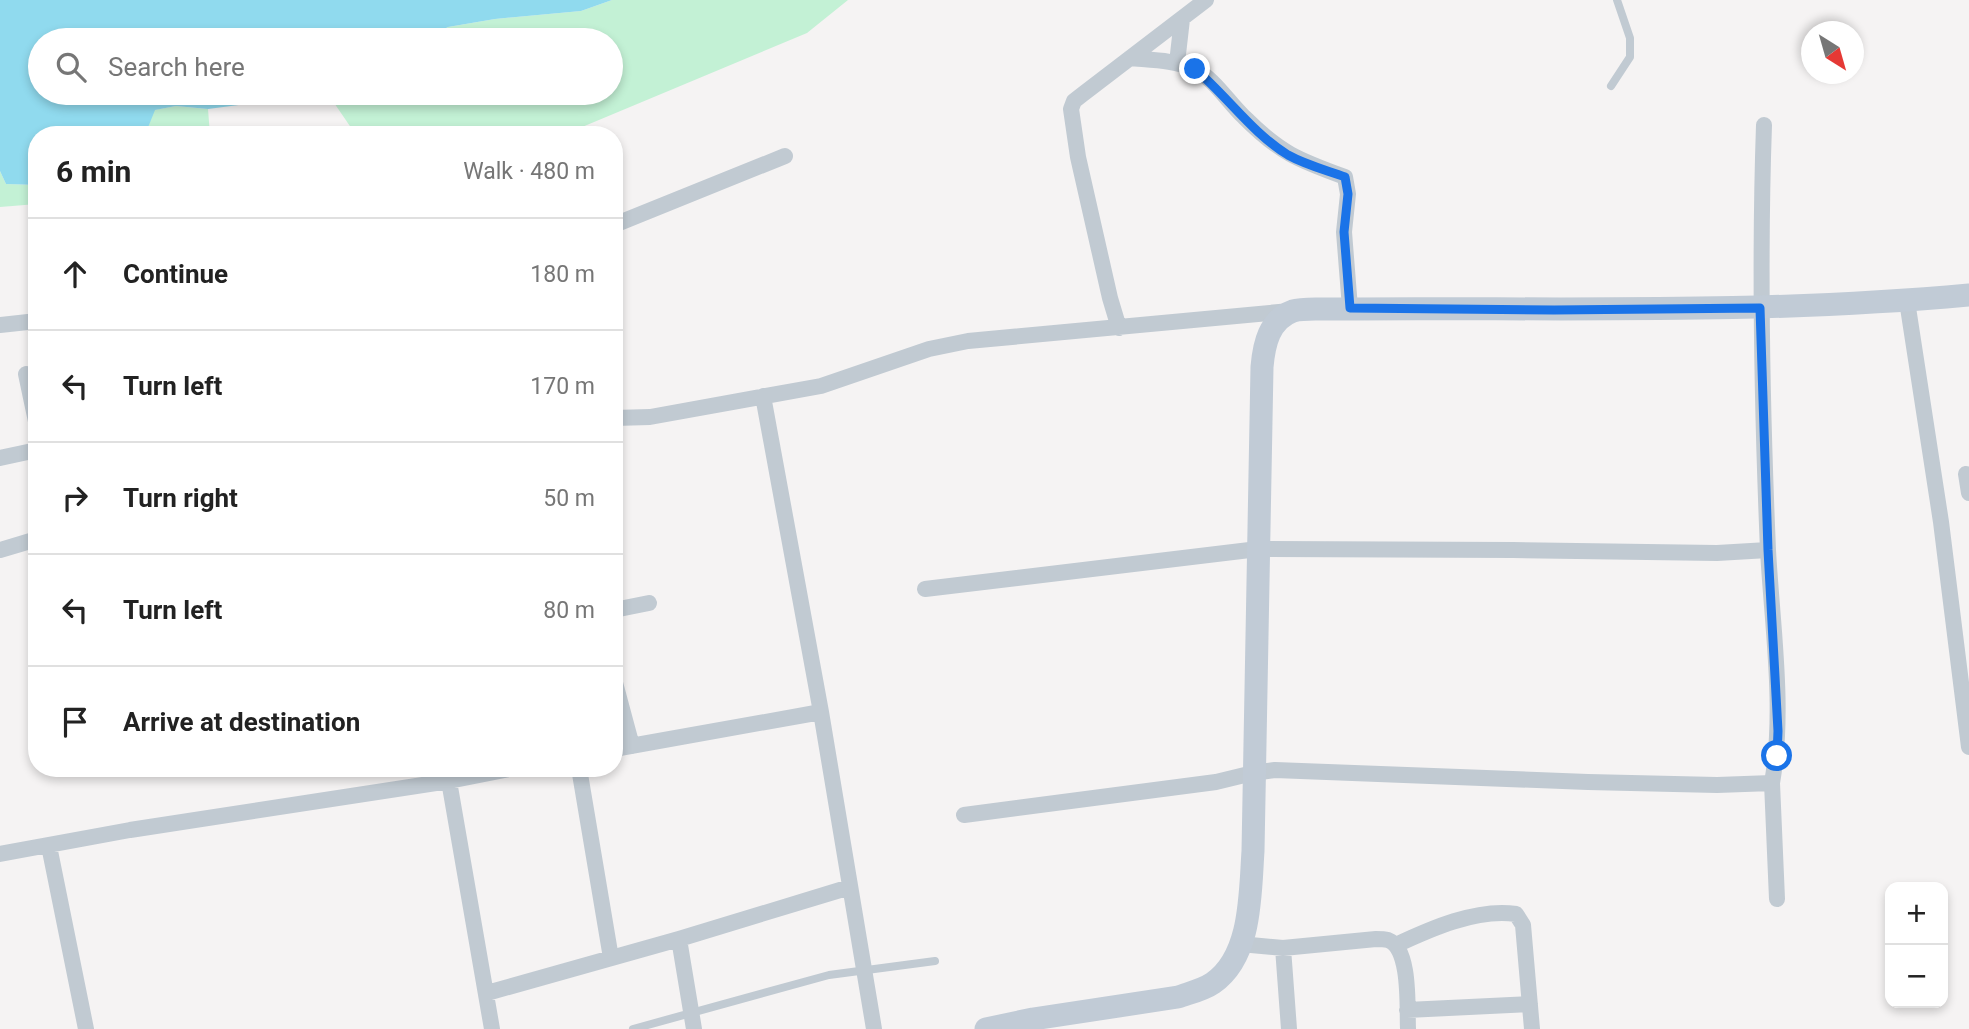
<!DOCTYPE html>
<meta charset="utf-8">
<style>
:root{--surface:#fff;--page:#f6f6f6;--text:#222;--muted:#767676;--line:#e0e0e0}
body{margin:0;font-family:Roboto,sans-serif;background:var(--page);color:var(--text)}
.controls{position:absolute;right:21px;bottom:21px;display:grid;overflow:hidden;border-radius:14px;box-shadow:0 4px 10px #0003}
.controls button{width:63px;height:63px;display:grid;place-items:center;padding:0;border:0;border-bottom:2px solid var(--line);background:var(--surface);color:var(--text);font:35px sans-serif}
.compass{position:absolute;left:1801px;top:21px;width:63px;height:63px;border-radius:50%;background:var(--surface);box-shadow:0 4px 10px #0003;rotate:143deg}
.stop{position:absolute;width:21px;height:21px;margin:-16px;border:5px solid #1a73e8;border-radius:50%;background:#fff}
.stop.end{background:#1a73e8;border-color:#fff;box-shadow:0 2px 7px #0008}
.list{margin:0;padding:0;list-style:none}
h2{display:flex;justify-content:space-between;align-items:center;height:91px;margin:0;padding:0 28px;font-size:30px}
h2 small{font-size:23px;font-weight:400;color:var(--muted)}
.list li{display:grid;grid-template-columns:46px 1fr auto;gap:21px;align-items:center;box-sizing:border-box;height:112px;padding:0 28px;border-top:2px solid var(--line)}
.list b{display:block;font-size:26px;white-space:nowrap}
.list em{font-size:23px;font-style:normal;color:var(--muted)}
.icon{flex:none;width:38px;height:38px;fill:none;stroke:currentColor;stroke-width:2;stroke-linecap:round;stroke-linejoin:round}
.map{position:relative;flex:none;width:1969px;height:1029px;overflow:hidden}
.search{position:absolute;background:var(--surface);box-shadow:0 4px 10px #0003;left:28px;top:28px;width:595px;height:77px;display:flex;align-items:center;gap:18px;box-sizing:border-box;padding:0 24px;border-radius:38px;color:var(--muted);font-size:26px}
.panel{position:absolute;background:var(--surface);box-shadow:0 4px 10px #0003;left:28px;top:126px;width:595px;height:651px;border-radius:28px}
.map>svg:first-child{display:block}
.green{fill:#c3f1d5}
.water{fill:#90daee}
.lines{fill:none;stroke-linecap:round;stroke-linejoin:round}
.lane{stroke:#c1cad2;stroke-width:8}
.street{stroke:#c1cad2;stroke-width:16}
.secondary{stroke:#c1cbd6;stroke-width:23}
.route{stroke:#1a73e8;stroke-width:9}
</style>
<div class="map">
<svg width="1969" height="1029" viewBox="0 0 1969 1029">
<rect width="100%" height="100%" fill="#f5f3f3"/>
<path class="green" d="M612 0H848L807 33 563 135H356L328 94 611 93V40H423L448 27 495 19 581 11Z
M176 106 208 109 210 135H145L154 110Z
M0 171 6 184 37 185V204L0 207Z"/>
<path class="water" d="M0 0H612L581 11 495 19 448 27 423 40H40V93H332L208 109 176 106 155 110 145 135H37V185L6 184 0 171Z"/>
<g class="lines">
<path class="lane" d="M1611 86 1630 57V38L1617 0
M633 1029 829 975 935 961"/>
<path class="street" d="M1130 58C1151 60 1175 60 1194 69 1214 78 1228 102 1244 117 1280 153 1298 160 1345 177L1348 194 1344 232 1350 308
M1177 63 1182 19
M614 225 785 156
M1907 301 1941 522 1969 747
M0 325 37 321
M1119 328 1110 298 1078 157 1071 109 1074 101 1083 94 1206 0
M26 374 37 426
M763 396 821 712 874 1029
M614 418 650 417 821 386 929 349 968 341 1290 311
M0 458 37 450
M1966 474 1969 493
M0 550 37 539
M925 589 1258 549 1513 550 1717 553 1768 550
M614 610 649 603
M614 679 632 746
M614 749 821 712
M579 768 611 958
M449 781 492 1029
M1772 783 1777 899
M964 815 1216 782 1253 773 1275 770 1588 782 1717 785 1772 783C1785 709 1772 625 1768 550 1762 408 1759 267 1764 125
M49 846 86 1029
M0 854 130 830 449 781 514 768
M679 939 694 1029
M1240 944 1283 948 1376 939C1380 939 1384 939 1388 940 1411 948 1407 1008 1408 1029
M1396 945C1430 929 1477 908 1516 914L1523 925 1532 1029
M1283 948 1289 1029
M487 993 679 939 850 887
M1407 1010 1530 1004"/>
<path class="secondary" d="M986 1029 1033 1019 1178 997C1189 993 1203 990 1213 983 1252 956 1250 893 1253 851L1262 367C1264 344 1269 320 1293 311 1302 308 1316 309 1327 309 1541 307 1755 315 1969 295"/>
</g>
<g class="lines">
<path class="route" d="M1195 69C1227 96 1252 133 1288 155 1306 165 1326 170 1345 177L1348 194 1344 232 1350 308 1554 310 1760 308 1768 550 1778 731 1777 756"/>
</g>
</svg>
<div class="controls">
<button>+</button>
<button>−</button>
</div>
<svg class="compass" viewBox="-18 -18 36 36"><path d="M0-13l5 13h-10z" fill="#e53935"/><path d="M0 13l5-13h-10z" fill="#767676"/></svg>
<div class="stop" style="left:1777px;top:756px"></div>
<div class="stop end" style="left:1195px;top:69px"></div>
<div class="search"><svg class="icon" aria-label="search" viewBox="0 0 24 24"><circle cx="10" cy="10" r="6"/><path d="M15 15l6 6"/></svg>Search here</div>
<section class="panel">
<h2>6 min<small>Walk · 480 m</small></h2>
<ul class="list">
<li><svg class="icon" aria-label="ahead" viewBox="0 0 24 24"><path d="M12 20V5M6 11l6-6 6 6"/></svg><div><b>Continue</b></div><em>180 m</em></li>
<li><svg class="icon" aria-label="left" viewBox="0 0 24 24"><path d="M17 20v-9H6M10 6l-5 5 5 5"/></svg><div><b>Turn left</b></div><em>170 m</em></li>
<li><svg class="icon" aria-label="right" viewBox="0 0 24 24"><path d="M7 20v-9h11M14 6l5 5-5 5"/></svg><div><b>Turn right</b></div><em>50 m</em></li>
<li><svg class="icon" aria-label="left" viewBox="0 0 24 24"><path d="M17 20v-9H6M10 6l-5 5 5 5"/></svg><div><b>Turn left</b></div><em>80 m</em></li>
<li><svg class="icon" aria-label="arrive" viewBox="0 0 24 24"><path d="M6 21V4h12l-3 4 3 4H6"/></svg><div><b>Arrive at destination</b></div></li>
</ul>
</section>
</div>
